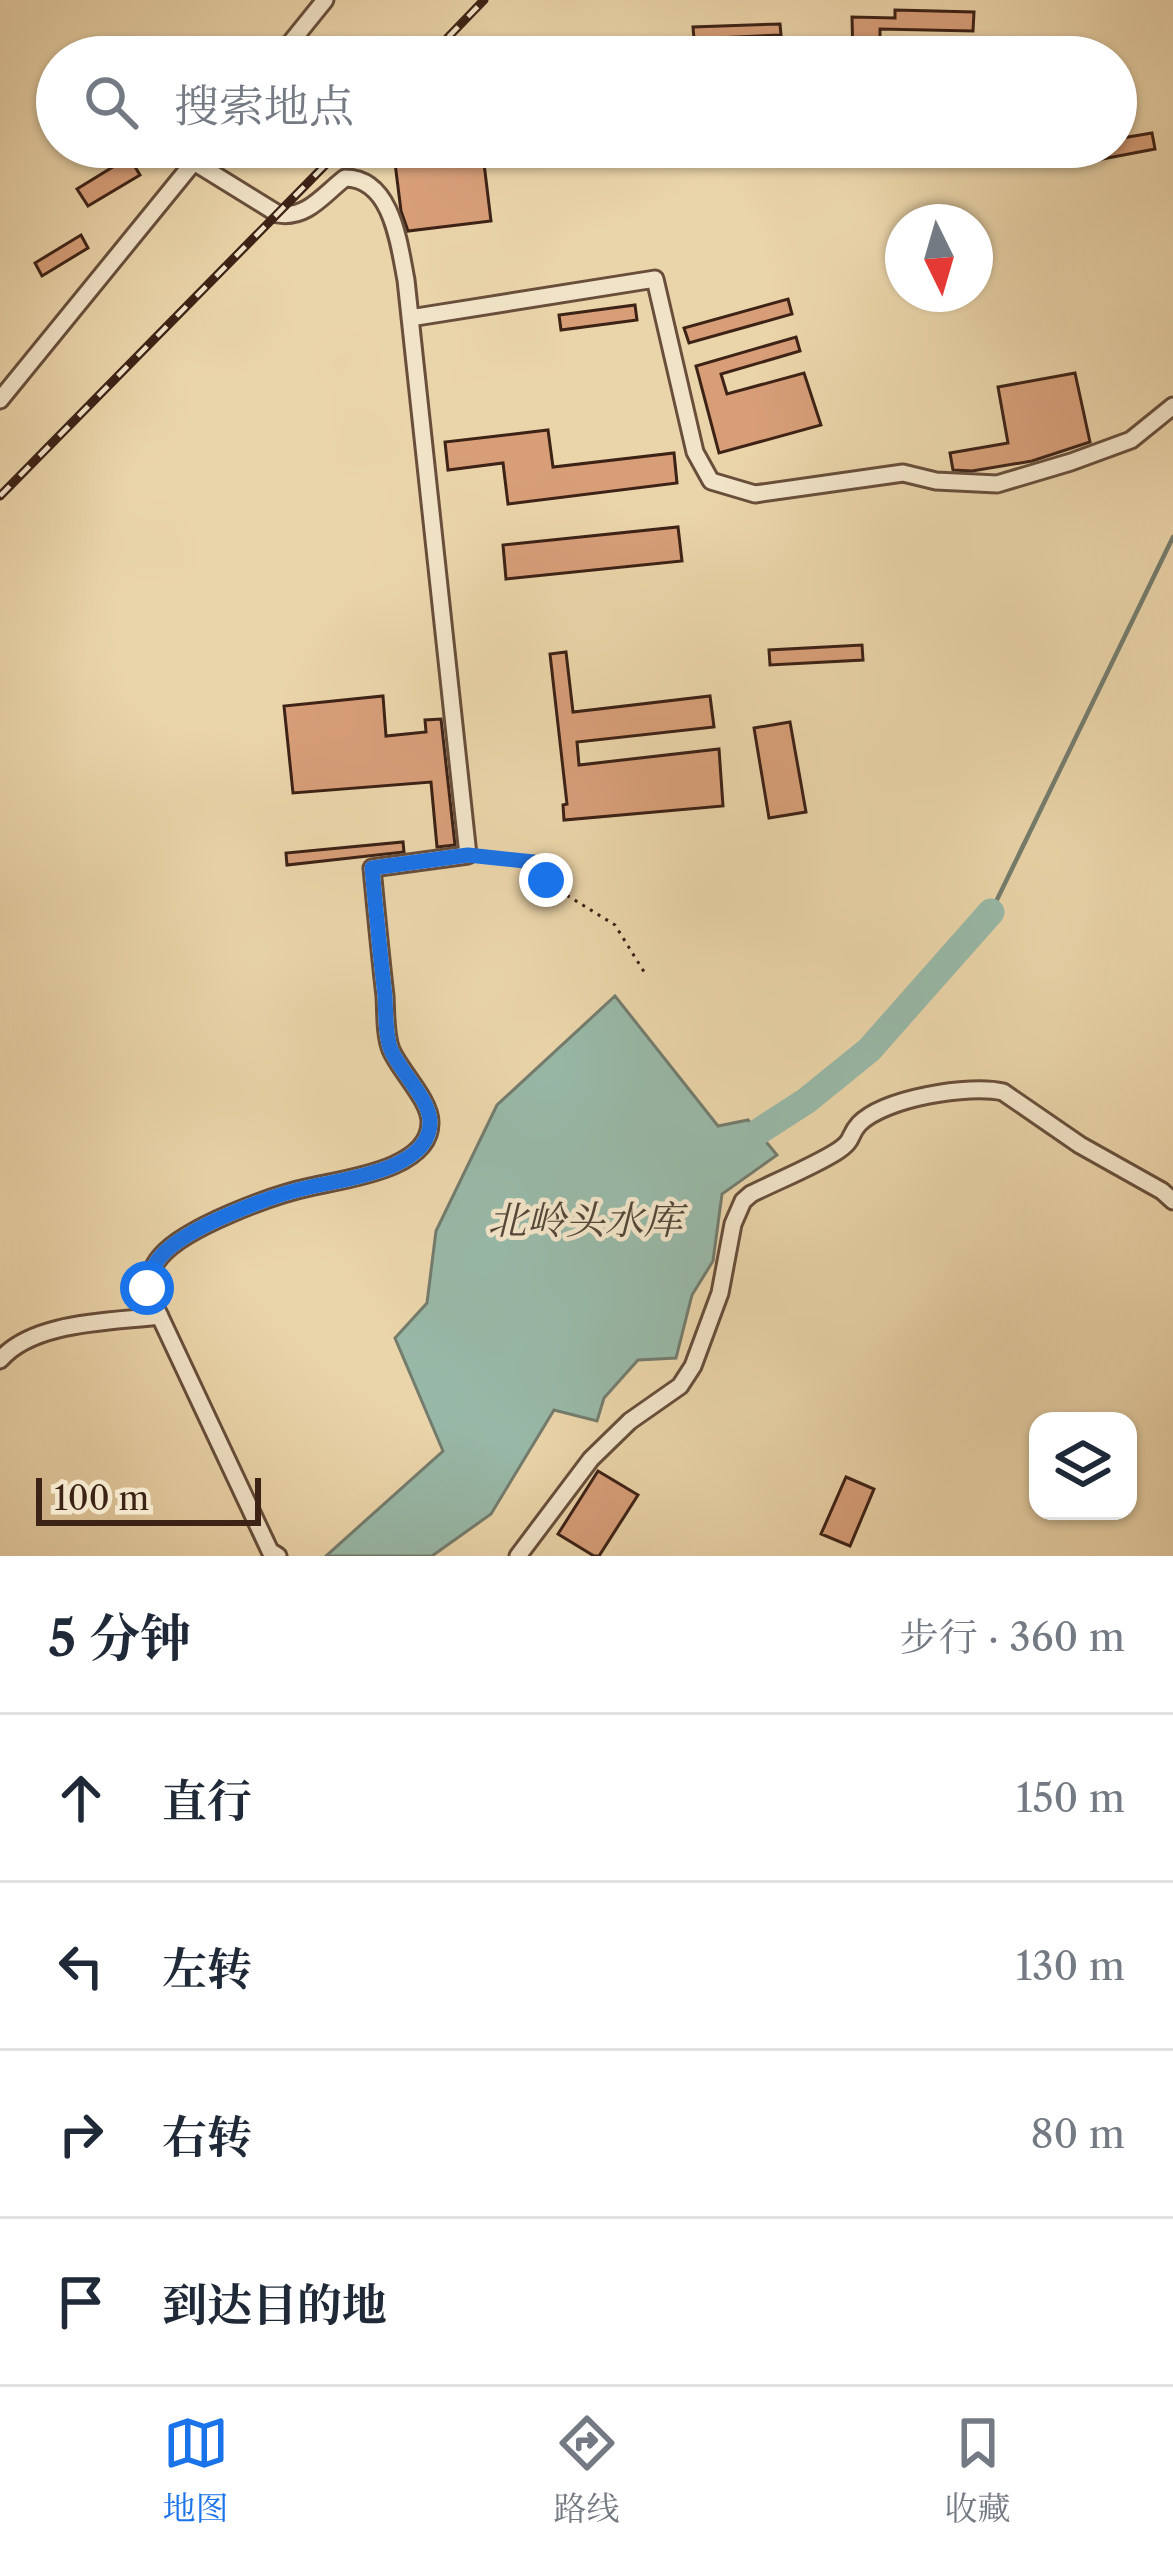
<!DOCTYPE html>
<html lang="zh">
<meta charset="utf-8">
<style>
:root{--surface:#fff;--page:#f2f2f3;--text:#1f2937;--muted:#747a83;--line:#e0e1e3;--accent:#1a73e8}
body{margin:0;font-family:"Libre Caslon Text","Noto Serif SC",serif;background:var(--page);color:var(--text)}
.controls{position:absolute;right:36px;bottom:36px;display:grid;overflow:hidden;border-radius:24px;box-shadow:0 3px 9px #0004}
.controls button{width:108px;height:108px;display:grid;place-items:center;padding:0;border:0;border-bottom:3px solid var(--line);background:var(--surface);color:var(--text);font:60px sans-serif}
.compass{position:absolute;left:885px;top:204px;width:108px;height:108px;border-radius:50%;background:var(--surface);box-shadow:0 3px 9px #0004;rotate:175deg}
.scale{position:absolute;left:36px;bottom:30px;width:225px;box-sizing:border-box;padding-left:12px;border:6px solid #3d2216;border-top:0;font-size:33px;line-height:42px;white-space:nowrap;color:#3d2216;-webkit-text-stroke:9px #f1e3c7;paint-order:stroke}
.stop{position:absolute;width:36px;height:36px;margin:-27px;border:9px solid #1a73e8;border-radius:50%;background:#fff}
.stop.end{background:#1a73e8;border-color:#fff;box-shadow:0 3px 12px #0008}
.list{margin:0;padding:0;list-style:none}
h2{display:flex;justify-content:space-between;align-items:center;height:156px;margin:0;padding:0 48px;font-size:51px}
h2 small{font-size:39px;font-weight:400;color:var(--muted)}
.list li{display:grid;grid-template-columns:78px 1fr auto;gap:36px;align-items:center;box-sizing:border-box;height:168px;padding:0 48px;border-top:3px solid var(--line)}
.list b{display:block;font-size:45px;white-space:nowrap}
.list em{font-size:39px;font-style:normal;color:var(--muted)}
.icon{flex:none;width:66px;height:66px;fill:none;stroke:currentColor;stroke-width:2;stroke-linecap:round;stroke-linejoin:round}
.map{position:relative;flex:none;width:1173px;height:1556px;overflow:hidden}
.search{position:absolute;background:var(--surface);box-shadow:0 3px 9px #0004;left:36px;right:36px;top:36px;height:132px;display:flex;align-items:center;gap:30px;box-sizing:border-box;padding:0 42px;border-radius:66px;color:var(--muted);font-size:45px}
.sheet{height:828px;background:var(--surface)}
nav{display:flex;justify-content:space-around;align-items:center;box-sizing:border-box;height:168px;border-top:3px solid var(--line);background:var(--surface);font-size:33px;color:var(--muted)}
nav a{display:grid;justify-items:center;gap:6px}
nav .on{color:var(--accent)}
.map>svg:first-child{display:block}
.water{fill:#98b8a7;stroke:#747c6d;stroke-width:3}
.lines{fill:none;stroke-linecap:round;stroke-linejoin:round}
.stream{stroke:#747c6d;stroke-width:4.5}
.river{stroke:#98b8a7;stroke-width:27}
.building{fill:#d79e78;stroke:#3d2216;stroke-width:3}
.minor-casing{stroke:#684e3b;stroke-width:21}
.path{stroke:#3d2216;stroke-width:3;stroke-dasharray:3 6;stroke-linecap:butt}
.minor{stroke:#f1e3c7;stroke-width:15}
.rail-casing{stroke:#3d2216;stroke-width:9}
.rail{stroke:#f1e3c7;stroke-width:4.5;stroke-dasharray:14;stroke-linecap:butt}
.route{stroke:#1a73e8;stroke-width:15}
.labels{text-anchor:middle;stroke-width:9;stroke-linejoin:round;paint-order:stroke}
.water-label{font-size:39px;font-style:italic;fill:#54483a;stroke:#f1e3c7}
</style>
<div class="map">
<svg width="1173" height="1556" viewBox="0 0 1173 1556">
<rect width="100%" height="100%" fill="#ead4a9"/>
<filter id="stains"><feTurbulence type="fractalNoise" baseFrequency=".00167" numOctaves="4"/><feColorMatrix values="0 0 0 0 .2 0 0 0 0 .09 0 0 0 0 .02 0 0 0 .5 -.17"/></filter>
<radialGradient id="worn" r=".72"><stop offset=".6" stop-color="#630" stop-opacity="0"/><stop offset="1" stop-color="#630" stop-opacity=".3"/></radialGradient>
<path class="water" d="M615 996 718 1126 748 1120 777 1155 722 1194 713 1261 692 1295 676 1358 638 1360 604 1398 597 1421 554 1410 491 1514 432 1556H326L443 1451 395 1338 427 1303 436 1231 497 1105Z"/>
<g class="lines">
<path class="stream" d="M991 912 1173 537"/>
<path class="river" d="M758 1132 806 1101 869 1050 991 912"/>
</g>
<path class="building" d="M895 10 974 12 973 31 880 29V57H853L852 17 895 18Z
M780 24 781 35 694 39 693 27Z
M1152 133 1155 149 1076 164 1073 147H1116V139Z
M393 147H482L491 221 408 231 401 211Z
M129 157 140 175 88 206 77 189Z
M81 235 88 248 42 276 35 263Z
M788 299 792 314 689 343 684 328Z
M635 305 637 320 561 330 559 315Z
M796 337 800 351 721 374 727 394 804 373 821 425 719 453 696 366Z
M1075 373 1090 442 1032 461 972 471 953 470 950 453 1008 443 998 387Z
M548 430 553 467 674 453 677 483 508 504 503 463 448 470 445 442Z
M678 527 682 561 506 579 503 545Z
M862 645 863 660 770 665 769 650Z
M566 652 573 712 710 696 714 727 577 742 579 765 719 749 723 806 564 820 563 805 567 804 550 654Z
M383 696 386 736 426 732 425 720 441 719 455 845 437 847 431 782 293 793 284 706Z
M790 722 806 812 769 818 754 728Z
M403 842 404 852 287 865 286 853Z
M598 1471 638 1495 599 1556H594L558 1534Z
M846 1477 874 1489 850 1546 821 1534Z"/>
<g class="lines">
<defs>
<path id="minor" d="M279 57 325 0
M194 162 278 214C307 219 324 194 345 178 392 178 399 244 406 280L468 855 372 868C376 910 380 953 385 996 386 1013 385 1035 391 1050 400 1071 430 1100 430 1122 431 1170 343 1179 310 1187 272 1195 186 1227 161 1256 153 1265 149 1276 147 1289L270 1551 278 1556
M410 318 655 279 695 452 711 481 755 494 903 473 936 481 997 484 1071 462 1131 440 1173 406
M0 400 206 147
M0 1360C33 1321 111 1322 160 1316
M518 1556 591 1459 630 1421 680 1386 693 1366 720 1293 733 1224 743 1201 751 1194C779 1180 810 1168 836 1152 855 1140 848 1136 859 1124 884 1098 970 1084 1003 1092L1080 1145 1162 1191 1173 1201"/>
</defs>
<use href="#minor" class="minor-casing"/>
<path class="path" d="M483 857 534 862 546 880 560 891 615 925 646 975"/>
<use href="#minor" class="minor"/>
<defs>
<path id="rail" d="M429 57 484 0
M0 496 343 147"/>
</defs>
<use href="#rail" class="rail-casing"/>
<use href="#rail" class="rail"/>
</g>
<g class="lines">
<path class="route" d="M147 1288C149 1276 153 1265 161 1256 186 1227 272 1195 310 1187 343 1179 431 1170 430 1122 430 1100 400 1071 391 1050 385 1035 386 1013 385 996 380 953 376 911 372 868L468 855 534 862 546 880"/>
</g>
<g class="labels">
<g class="water-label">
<text x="585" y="1234">北岭头水库</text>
</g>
</g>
<rect width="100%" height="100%" filter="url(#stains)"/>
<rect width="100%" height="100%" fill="url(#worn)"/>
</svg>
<div class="controls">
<button><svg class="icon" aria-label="layers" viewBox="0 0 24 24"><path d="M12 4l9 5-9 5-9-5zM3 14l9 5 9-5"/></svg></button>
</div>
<svg class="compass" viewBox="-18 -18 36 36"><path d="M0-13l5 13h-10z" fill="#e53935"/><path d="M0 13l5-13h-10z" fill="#747a83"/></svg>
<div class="scale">100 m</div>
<div class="stop" style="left:147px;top:1288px"></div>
<div class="stop end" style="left:546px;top:880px"></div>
<div class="search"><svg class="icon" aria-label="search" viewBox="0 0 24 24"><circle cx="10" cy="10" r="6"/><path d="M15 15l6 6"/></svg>搜索地点</div>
</div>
<section class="sheet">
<h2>5 分钟<small>步行 · 360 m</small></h2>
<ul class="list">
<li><svg class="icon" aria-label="ahead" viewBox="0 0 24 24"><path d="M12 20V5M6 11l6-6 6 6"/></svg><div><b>直行</b></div><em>150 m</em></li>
<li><svg class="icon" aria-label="left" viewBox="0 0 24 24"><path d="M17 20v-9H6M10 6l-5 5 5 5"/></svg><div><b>左转</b></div><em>130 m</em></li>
<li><svg class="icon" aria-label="right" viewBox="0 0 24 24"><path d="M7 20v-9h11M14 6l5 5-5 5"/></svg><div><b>右转</b></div><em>80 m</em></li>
<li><svg class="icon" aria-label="arrive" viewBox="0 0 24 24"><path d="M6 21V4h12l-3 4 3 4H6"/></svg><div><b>到达目的地</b></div></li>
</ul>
</section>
<nav>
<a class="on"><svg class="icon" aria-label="map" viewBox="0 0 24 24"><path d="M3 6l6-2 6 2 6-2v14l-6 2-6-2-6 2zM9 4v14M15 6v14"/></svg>地图</a>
<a><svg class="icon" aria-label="directions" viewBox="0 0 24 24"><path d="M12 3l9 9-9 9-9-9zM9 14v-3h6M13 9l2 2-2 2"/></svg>路线</a>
<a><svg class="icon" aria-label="saved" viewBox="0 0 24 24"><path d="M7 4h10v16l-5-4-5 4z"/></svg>收藏</a>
</nav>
